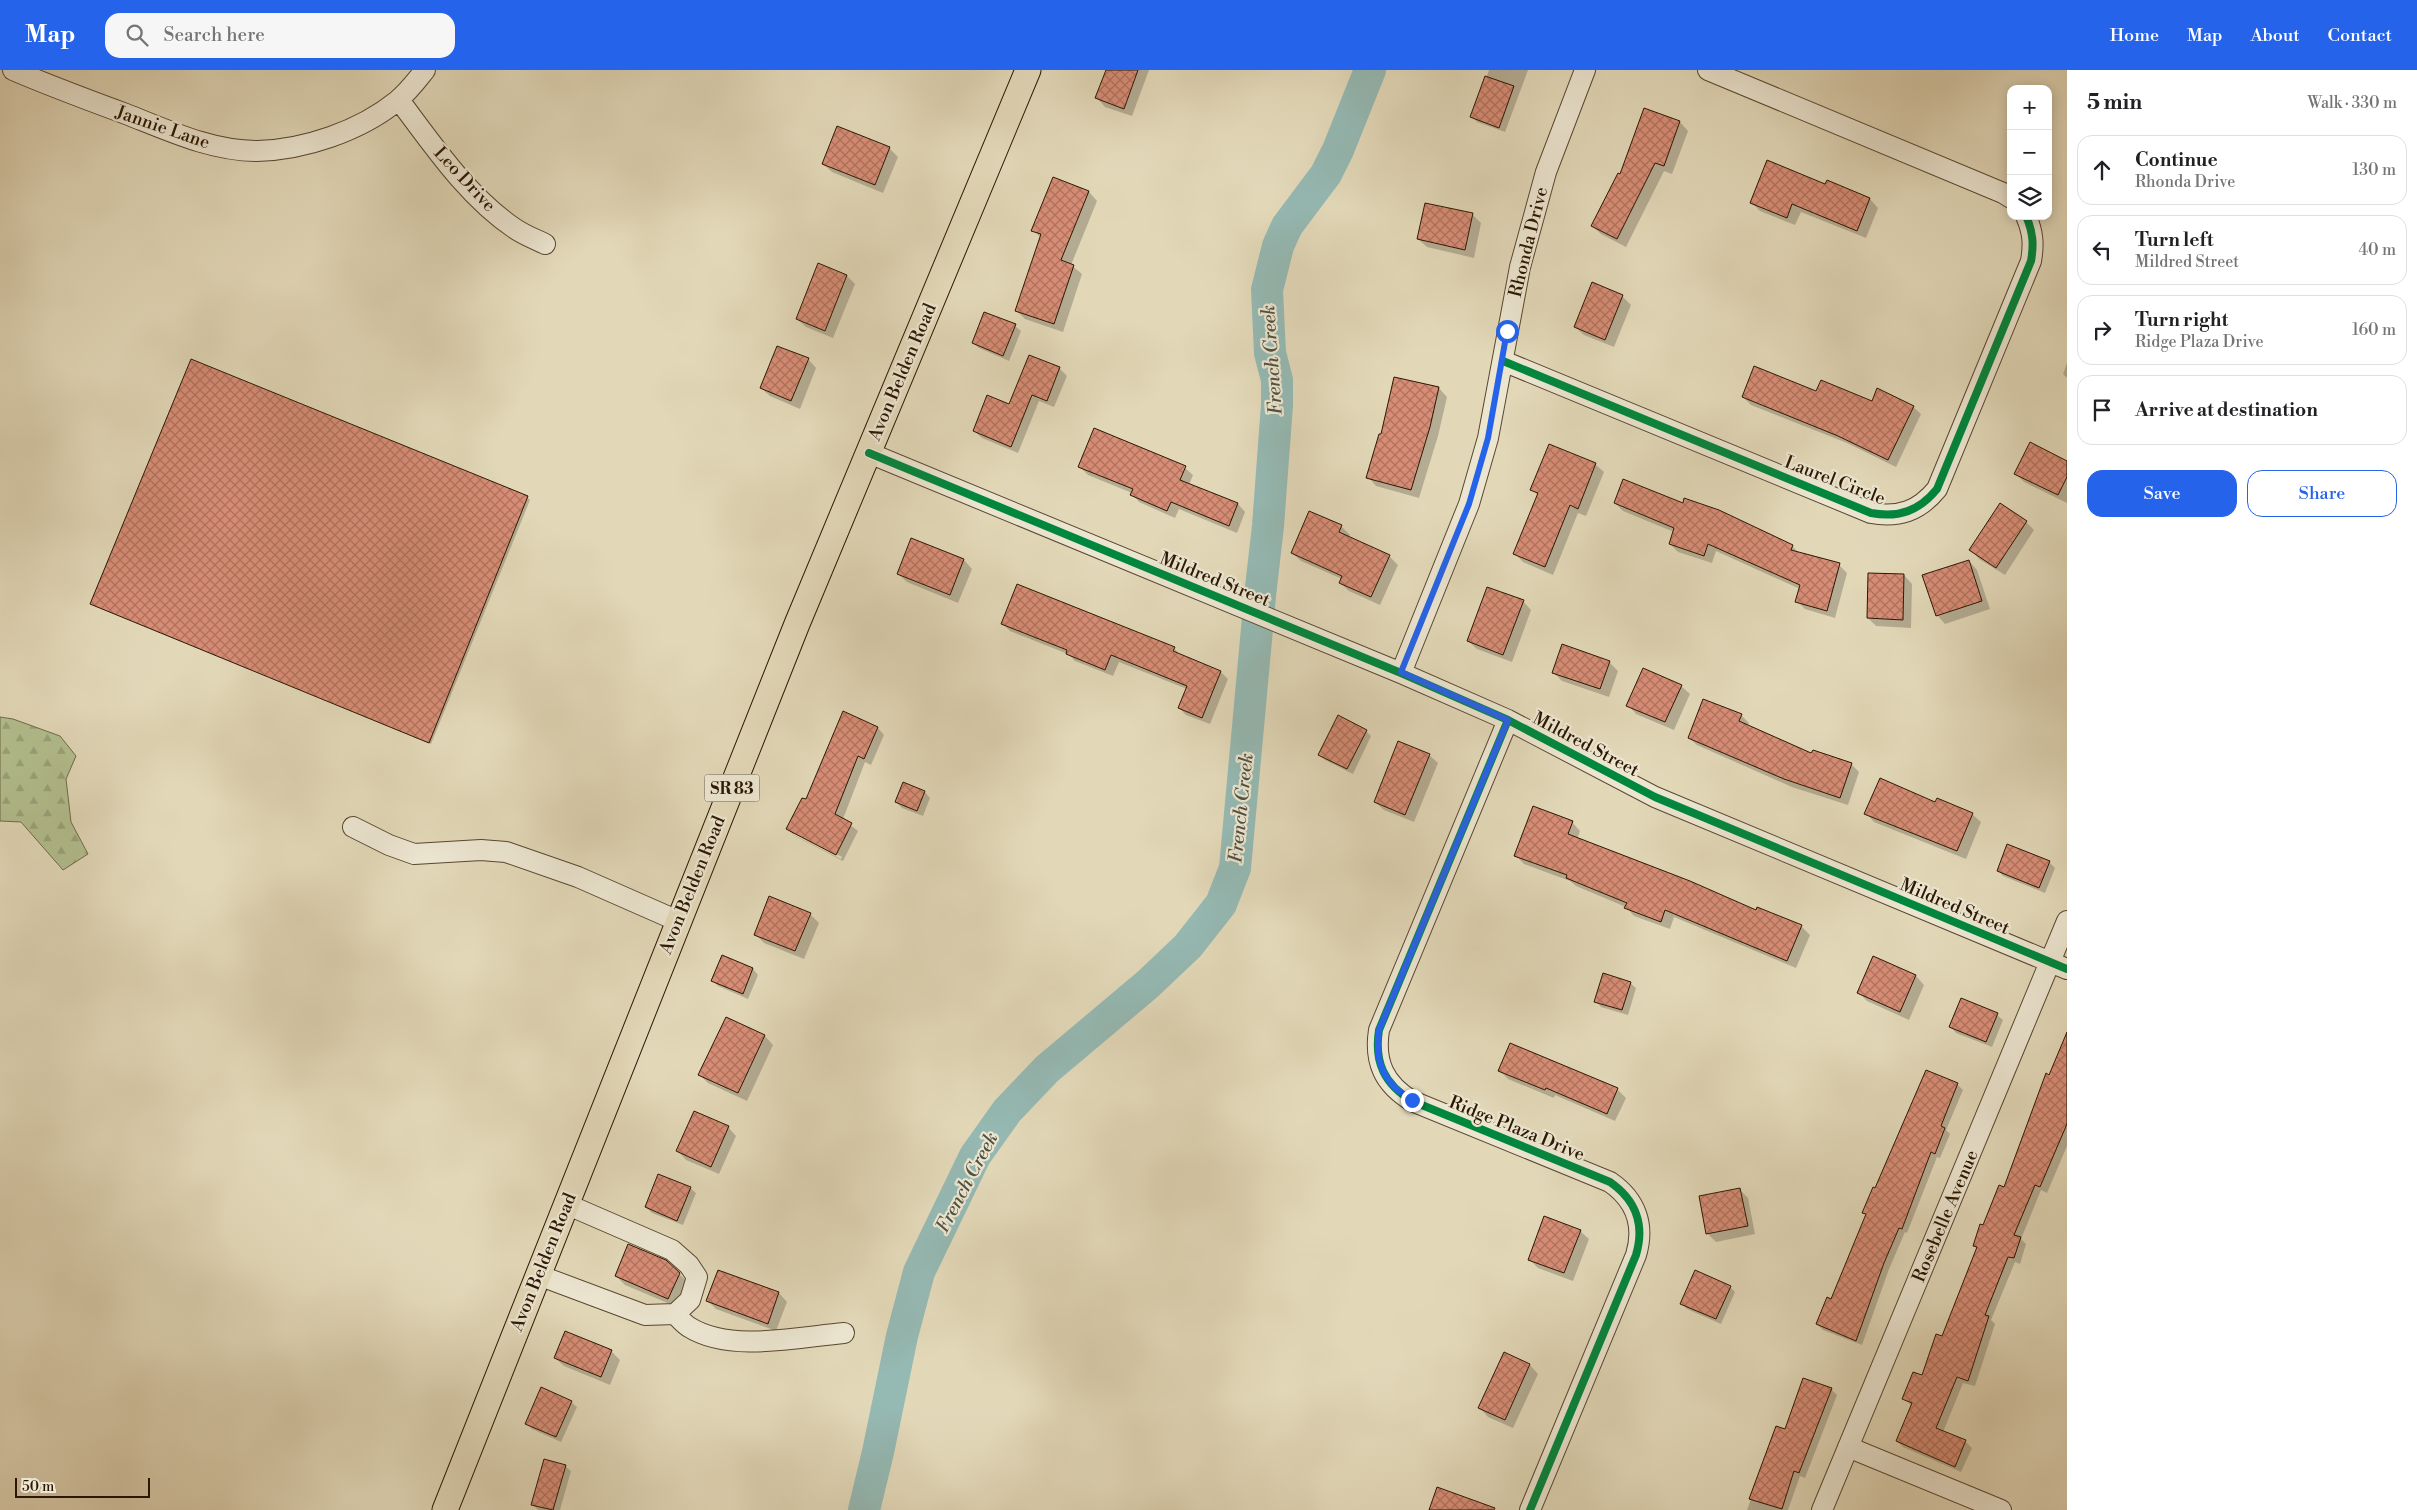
<!DOCTYPE html>
<meta charset="utf-8">
<style>
:root{--surface:#fff;--page:#f6f6f6;--text:#202124;--muted:#757577;--line:#e0e0e0;--accent:#2563eb}
body{margin:0;font-family:"Libre Bodoni",serif;background:var(--page);color:var(--text)}
.controls{position:absolute;right:15px;top:15px;display:grid;overflow:hidden;border-radius:10px;box-shadow:0 2px 12px #0003}
.controls button{width:45px;height:45px;display:grid;place-items:center;padding:0;border:0;border-bottom:1px solid var(--line);background:var(--surface);color:var(--text);font:25px sans-serif}
.scale{position:absolute;left:15px;bottom:12px;width:135px;box-sizing:border-box;padding-left:5px;border:2px solid #2b1702;border-top:0;font-size:14px;line-height:18px;white-space:nowrap;color:#2b1702;-webkit-text-stroke:4px #ece6d1;paint-order:stroke}
.stop{position:absolute;width:15px;height:15px;margin:-11px;border:4px solid #2563eb;border-radius:50%;background:#fff}
.stop.end{background:#2563eb;border-color:#fff;box-shadow:0 1px 5px #0008}
.list{margin:0;padding:0;list-style:none}
h2{display:flex;justify-content:space-between;align-items:center;height:65px;margin:0;padding:0 20px;font-size:21px}
h2 small{font-size:16px;font-weight:400;color:var(--muted)}
.list li{display:grid;grid-template-columns:32px 1fr auto;gap:15px;align-items:center;box-sizing:border-box;height:70px;margin:0 10px 10px;padding:0 10px;border:1px solid var(--line);border-radius:15px}
.list b{display:block;font-size:19px;white-space:nowrap}
.list p{margin:0;font-size:16px;white-space:nowrap;color:var(--muted)}
.list em{font-size:16px;font-style:normal;color:var(--muted)}
.actions{display:flex;gap:10px;padding:15px 20px}
.actions a{flex:1;padding:11px 0;border:1px solid var(--accent);border-radius:15px;text-align:center;font-size:18px;color:var(--accent)}
.actions .main{background:var(--accent);color:#fff}
.icon{flex:none;width:28px;height:28px;fill:none;stroke:currentColor;stroke-width:2;stroke-linecap:round;stroke-linejoin:round}
.map{position:relative;flex:none;width:2067px;height:1440px;overflow:hidden}
header{display:flex;align-items:center;gap:30px;box-sizing:border-box;height:70px;padding:0 25px;background:var(--accent);color:#fff}
header strong{font-size:24px}
nav{display:flex;gap:28px;margin-inline-start:auto;font-size:18px}
.search{width:350px;height:45px;background:var(--page);display:flex;align-items:center;gap:12px;box-sizing:border-box;padding:0 18px;border-radius:15px;color:var(--muted);font-size:19px}
main{display:flex}
aside{flex:1;background:var(--surface)}
.map>svg:first-child{display:block}
.forest{fill:url(#forest-firs);stroke:#6f6b48}
.shadow{fill:#0003;fill-rule:evenodd}
.lines{fill:none;stroke-linecap:round;stroke-linejoin:round}
.river{stroke:#95b9b3;stroke-width:32}
.building{fill:url(#building-cross-hatch);stroke:#2b1702}
.minor-casing{stroke:#594730;stroke-width:22}
.major-casing{stroke:#2b1702;stroke-width:27}
.minor{stroke:#ece6d1;stroke-width:20}
.major{stroke:#e2d8b8;stroke-width:25}
.cycleway-casing{stroke:#ece6d1;stroke-width:11}
.cycleway{stroke:#00873e;stroke-width:8}
.route{stroke:#2563eb;stroke-width:6}
.labels{text-anchor:middle;stroke-width:4.5;stroke-linejoin:round;paint-order:stroke}
.shield{fill:#ece6d1;stroke:#655540;stroke-width:1}
.shield-label{font-size:16px;font-weight:bold;fill:#2b1702}
.street-label{font-size:18px;fill:#2b1702;stroke:#ece6d1}
.water-label{font-size:19px;font-style:italic;fill:#505040;stroke:#ece6d1}
</style>
<header>
<strong>Map</strong>
<div class="search"><svg class="icon" aria-label="search" viewBox="0 0 24 24"><circle cx="10" cy="10" r="6"/><path d="M15 15l6 6"/></svg>Search here</div>
<nav><a>Home</a><a>Map</a><a>About</a><a>Contact</a></nav>
</header>
<main>
<div class="map">
<svg width="2067" height="1440" viewBox="0 0 2067 1440">
<defs>
<pattern id="forest-firs" width="22" height="20" patternUnits="userSpaceOnUse" patternTransform="scale(1.25)"><rect width="22" height="20" fill="#b3bf8f"/><path d="M5 1l3.5 6h-7zM16 11l3.5 6h-7z" fill="#9aa37a"/></pattern>
<pattern id="building-cross-hatch" width="8" height="8" patternUnits="userSpaceOnUse" patternTransform="scale(1.25)"><rect width="8" height="8" fill="#d88d76"/><path d="M0 0l8 8M0 8l8-8" fill="none" stroke="#af725f"/></pattern>
</defs>
<rect width="100%" height="100%" fill="#e2d8b8"/>
<filter id="stains"><feTurbulence type="fractalNoise" baseFrequency=".004" numOctaves="4"/><feColorMatrix values="0 0 0 0 .2 0 0 0 0 .09 0 0 0 0 .02 0 0 0 .5 -.17"/></filter>
<radialGradient id="worn" r=".72"><stop offset=".6" stop-color="#630" stop-opacity="0"/><stop offset="1" stop-color="#630" stop-opacity=".3"/></radialGradient>
<path class="forest" d="M0 647 13 649 60 666 76 686 66 709 71 752 88 784 63 800 21 752 0 751Z"/>
<path class="shadow" d="M1108 0H1149L1132 46 1105 37 1097 28Z
M1489 0H1528L1505 62 1477 52 1472 47Z
M1645 39 1680 52 1688 61 1672 104 1664 101 1626 177 1601 164 1592 156 1620 105Z
M889 78 898 87 883 123 832 102 823 94Z
M1054 108 1089 122 1097 131 1071 195 1082 204 1063 262 1025 249 1016 240 1041 168 1033 160Z
M1827 112 1870 129 1878 138 1866 168 1801 142 1795 155 1760 141 1751 132 1826 115Z
M1472 144 1481 153 1474 188 1427 177 1418 169Z
M819 195 847 206 855 214 833 268 806 257 797 249Z
M1622 226 1631 235 1614 277 1584 265 1575 257Z
M1015 256 1021 261 1009 291 979 278 973 273Z
M808 289 816 298 800 339 770 326 761 318Z
M2067 293V308L2063 304Z
M1059 298 1067 306 1054 337 1039 331 1018 383 982 368 974 361Z
M1395 309 1439 318 1447 327 1438 366 1419 428 1376 416 1368 407 1382 366Z
M1817 323 1913 337 1921 344 1896 397 1847 373 1751 335 1743 327Z
M1095 360 1185 398 1193 405 1189 415 1238 434 1245 442 1237 463 1179 439 1175 448 1139 432 1132 423 1088 405 1080 397Z
M2067 393V433L2024 412 2016 404Z
M1595 394 1604 402 1586 446 1578 443 1553 505 1523 492 1515 484 1538 426 1532 419Z
M527 427 530 430 431 674 91 534Z
M1615 433 1792 476 1800 484 1839 495 1847 503 1835 548 1805 539 1797 531 1800 519 1716 481 1712 493 1678 482 1670 474 1674 462 1623 441Z
M2026 452 2034 460 2005 505 1979 489 1971 480Z
M1341 456 1350 465 1348 468 1389 486 1398 495 1380 535 1349 521 1340 513 1342 509 1301 491 1292 483Z
M912 470 964 490 972 499 958 533 907 512 898 504Z
M1969 491 1977 500 1990 539 1945 554 1937 545Z
M1904 505 1912 514 1911 558 1876 556 1868 548Z
M1523 531 1531 540 1512 592 1477 579 1468 571Z
M1002 553 1174 578 1181 586 1221 602 1228 609 1210 654 1186 645 1179 638 1187 619 1119 592 1113 606 1075 591 1068 584 1010 561Z
M1609 592 1618 601 1609 627 1562 611 1553 602Z
M1681 616 1690 624 1674 660 1636 644 1628 635Z
M1741 645 1749 653 1747 657 1812 685 1851 694 1859 702 1848 735 1792 717 1697 675 1689 668Z
M878 658 884 665 871 695 865 692 843 749 858 761 843 791 795 766 788 759 806 731ZM794 762 842 787 841 789 794 765Z
M1366 661 1371 666 1353 704 1325 690 1320 685Z
M1429 685 1438 693 1414 752 1384 740 1375 732Z
M904 714 925 722 930 728 923 746 902 738 896 732Z
M1936 734 1972 744 1981 752 1966 789 1874 752 1866 743Z
M1572 752 1580 761 1577 769 1757 841 1801 856 1810 865 1796 898 1674 847 1670 859 1634 846 1626 837 1576 816 1570 811 1524 794 1516 786Z
M2049 792 2055 798 2045 823 2003 806 1998 800Z
M810 844 819 853 804 889 764 873 755 864Z
M1874 888 1916 906 1924 915 1909 950 1867 931 1859 923Z
M753 899 758 905 748 929 718 916 713 911Z
M1630 913 1636 918 1628 945 1601 937 1596 931Z
M1997 945 2003 950 1992 977 1956 963 1951 957Z
M726 949 765 966 773 975 747 1031 708 1013 700 1005Z
M2067 964V1076L2047 1123 2041 1120 2021 1169 2026 1174 2020 1194 2015 1192 1991 1250 1995 1254 1975 1316 1963 1313 1943 1362 1965 1371 1972 1378 1961 1402 1903 1377 1897 1371 1912 1336 1904 1328 1922 1307 1943 1268 1978 1178 1975 1176 2005 1118Z
M1500 1001 1617 1019 1626 1028 1615 1051 1555 1025 1554 1028 1508 1009Z
M1957 1014 1963 1020 1946 1060 1950 1064 1940 1088 1937 1087 1907 1163 1905 1162 1889 1199 1862 1275 1823 1260 1817 1254 1831 1231 1867 1145 1864 1142 1876 1120Z
M728 1057 736 1066 719 1104 686 1090 678 1081Z
M690 1118 696 1123 683 1155 652 1143 646 1137Z
M1740 1120 1748 1128 1755 1164 1716 1172 1707 1163Z
M1580 1161 1589 1169 1573 1211 1538 1198 1530 1190Z
M679 1204 688 1212 677 1237 625 1215 616 1206Z
M1730 1217 1735 1222 1721 1254 1687 1239 1682 1233Z
M779 1223 787 1232 776 1261 716 1239 708 1231Z
M611 1281 620 1290 610 1315 564 1296 555 1288Z
M1504 1284 1530 1295 1538 1304 1513 1358 1488 1347 1480 1338Z
M1831 1319 1837 1325 1805 1408 1800 1406 1788 1440H1747L1777 1357 1786 1361Z
M571 1332 577 1337 561 1372 532 1359 526 1353Z
M565 1396 571 1401 560 1440H538L533 1435Z"/>
<g class="lines">
<path class="river" d="M864 1440 878 1382 902 1266 919 1202 975 1086 1007 1041 1047 999 1148 914 1188 876 1221 834 1235 798 1260 526 1268 456 1277 335V310L1270 283 1267 220 1278 176 1287 156 1326 104 1338 80 1370 0"/>
</g>
<path class="building" d="M1106 0H1138L1124 39 1095 28Z
M1485 6 1514 16 1499 58 1470 47Z
M1644 38 1680 51 1664 96 1655 93 1617 169 1591 156 1618 103 1620 104Z
M837 56 890 77 875 115 822 94Z
M1767 90 1825 114 1827 110 1870 128 1857 161 1792 134 1787 148 1750 133Z
M1053 107 1089 121 1061 190 1074 195 1054 254 1015 241 1041 164 1031 161Z
M1425 133 1473 143 1465 180 1417 169Z
M818 193 847 205 825 261 796 249Z
M1592 212 1623 225 1605 270 1574 257Z
M984 242 1016 254 1003 286 972 273Z
M777 276 809 288 791 331 760 318Z
M1029 285 1060 297 1047 331 1032 325 1011 377 973 361 987 325 1009 334Z
M191 289 528 426 429 673 90 534Z
M1754 296 1816 321 1821 310 1872 331 1877 318 1914 336 1888 390 1838 366 1742 327Z
M1394 307 1439 317 1430 357 1411 420 1366 408 1379 364H1381Z
M1094 358 1186 396 1180 410 1238 433 1229 456 1171 432 1167 441 1130 425 1133 419 1078 397Z
M2030 372 2067 391V407L2058 425 2014 404Z
M1549 374 1596 393 1578 439 1570 435 1545 497 1513 484 1538 423 1530 420Z
M1623 409 1683 433 1684 428 1719 440 1793 475 1791 480 1840 493 1827 541 1795 532 1800 515 1708 474 1704 486 1669 474 1674 458 1614 433Z
M2000 433 2027 451 1996 498 1969 480Z
M1309 441 1342 455 1339 462 1390 485 1371 527 1339 513 1342 506 1291 483Z
M911 468 964 489 950 525 897 504Z
M1969 490 1982 531 1936 546 1922 505Z
M1868 503 1904 504 1903 550 1867 548Z
M1017 514 1175 577 1173 581 1221 601 1202 648 1178 638 1187 616 1111 585 1105 600 1066 584 1067 580 1001 554Z
M1487 517 1524 530 1503 585 1467 571Z
M1562 574 1610 591 1600 619 1552 603Z
M1643 598 1682 615 1665 652 1626 636Z
M1703 629 1742 644 1739 651 1811 683 1813 680 1852 693 1840 728 1784 709 1688 668Z
M843 641 878 657 864 689 858 686 835 744 852 753 836 785 786 759 802 728 806 729Z
M1338 645 1367 660 1347 699 1318 685Z
M1398 671 1430 684 1405 745 1374 732Z
M1880 708 1935 732 1937 728 1973 743 1957 781 1864 744Z
M903 712 925 721 917 741 895 732Z
M1533 736 1573 751 1568 764 1690 811 1756 840 1757 837 1802 855 1787 891 1665 840 1661 852 1624 838 1627 833 1566 808 1567 805 1514 786Z
M2007 774 2050 791 2039 818 1997 801Z
M769 826 811 843 795 881 754 865Z
M722 885 753 898 743 924 711 911Z
M1873 886 1916 905 1900 942 1857 923Z
M1603 903 1631 912 1622 940 1594 932Z
M1961 928 1998 943 1986 972 1949 957Z
M726 947 765 965 738 1023 698 1005Z
M2067 962V1054L2040 1117 2035 1115 2014 1165 2021 1167 2014 1188 2008 1187 1985 1245 1989 1246 1968 1311 1957 1307 1936 1358 1966 1370 1955 1397 1896 1371 1912 1333 1902 1329 1913 1302 1922 1305 1936 1264 1942 1266 1977 1177 1973 1176 1980 1154 1983 1155 1999 1115 2004 1117 2046 1003 2049 1005Z
M1510 973 1618 1018 1607 1044 1546 1018 1545 1020 1498 1001Z
M1926 1000 1958 1013 1941 1056 1945 1058 1935 1084 1931 1082 1902 1159 1899 1158 1884 1193 1856 1271 1816 1254 1827 1227 1831 1229 1866 1144 1862 1143 1873 1117 1875 1118Z
M694 1041 729 1056 711 1097 676 1081Z
M658 1104 691 1117 677 1151 645 1137Z
M1740 1118 1748 1156 1706 1164 1699 1126Z
M1544 1146 1581 1160 1564 1203 1528 1190Z
M628 1174 666 1190 680 1203 668 1229 615 1206Z
M718 1200 779 1222 768 1254 706 1231Z
M1695 1200 1731 1216 1716 1249 1680 1234Z
M565 1261 612 1280 601 1307 554 1288Z
M1504 1282 1530 1294 1505 1350 1478 1338Z
M1803 1308 1832 1318 1799 1403 1794 1401 1782 1439 1749 1429 1776 1356 1785 1359Z
M541 1317 572 1331 556 1367 525 1354Z
M544 1389 566 1395 553 1440 531 1435Z
M1437 1417 1495 1438 1494 1440H1429Z"/>
<g class="lines">
<defs>
<path id="minor" d="M13 0C50 16 88 30 126 44 167 60 211 81 257 81 304 80 360 61 397 31 408 22 417 10 425 0
M1708 0 2003 123 2011 128
M399 30C433 75 467 126 514 158 524 165 535 169 545 174
M1503 291 1871 443C1899 448 1919 441 1937 419L2031 191C2034 174 2033 162 2026 146
M869 383 1401 603 1508 650 1655 727 2067 899
M1401 603 1469 434 1488 368 1520 197 1546 102 1585 0
M1508 650 1379 960C1374 992 1384 1014 1412 1031L1610 1112C1636 1130 1645 1155 1636 1185L1530 1440
M353 757 389 775 414 784 481 780 506 782 578 807 678 851
M538 1205 645 1245 675 1244 690 1230 697 1207 689 1195 672 1180 566 1134
M675 1244C679 1248 684 1254 689 1257 730 1283 799 1267 844 1263
M1848 1377 2001 1440
M1822 1440 2067 851"/>
<path id="major" d="M445 1440 797 554 1028 0"/>
</defs>
<use href="#minor" class="minor-casing"/>
<use href="#major" class="major-casing"/>
<use href="#minor" class="minor"/>
<use href="#major" class="major"/>
<defs>
<path id="cycleway" d="M1503 291 1871 443C1899 448 1919 441 1937 419L2031 191C2034 174 2033 162 2026 146
M869 383 1401 603 1508 650 1655 727 2067 899
M1508 650 1379 960C1374 992 1384 1014 1412 1031L1610 1112C1636 1130 1645 1155 1636 1185L1530 1440"/>
</defs>
<use href="#cycleway" class="cycleway-casing"/>
<use href="#cycleway" class="cycleway"/>
</g>
<g class="lines">
<path class="route" d="M1412 1030C1384 1014 1374 992 1379 960L1508 650 1401 602 1469 434 1488 368 1507 261"/>
</g>
<g class="labels">
<rect class="shield" x="704.5" y="704.5" width="55" height="27" rx="4"/>
<g class="shield-label">
<text x="732" y="724">SR 83</text>
</g>
<g class="street-label">
<text transform="translate(163 57) rotate(19)" y="6">Jannie Lane</text>
<text transform="translate(465 109) rotate(47)" y="6">Leo Drive</text>
<text transform="translate(1528 172) rotate(-76)" y="6">Rhonda Drive</text>
<text transform="translate(902 302) rotate(-67)" y="6">Avon Belden Road</text>
<text transform="translate(1835 410) rotate(21)" y="6">Laurel Circle</text>
<text transform="translate(1215 509) rotate(22)" y="6">Mildred Street</text>
<text transform="translate(1586 674) rotate(28)" y="6">Mildred Street</text>
<text transform="translate(692 815) rotate(-68)" y="6">Avon Belden Road</text>
<text transform="translate(1955 836) rotate(23)" y="6">Mildred Street</text>
<text transform="translate(1517 1058) rotate(22)" y="6">Ridge Plaza Drive</text>
<text transform="translate(1945 1146) rotate(-67)" y="6">Rosebelle Avenue</text>
<text transform="translate(543 1192) rotate(-68)" y="6">Avon Belden Road</text>
</g>
<g class="water-label">
<text transform="translate(1271 290) rotate(-94)" y="7">French Creek</text>
<text transform="translate(1240 738) rotate(-84)" y="7">French Creek</text>
<text transform="translate(966 1112) rotate(-62)" y="7">French Creek</text>
</g>
</g>
<rect width="100%" height="100%" filter="url(#stains)"/>
<rect width="100%" height="100%" fill="url(#worn)"/>
</svg>
<div class="controls">
<button>+</button>
<button>−</button>
<button><svg class="icon" aria-label="layers" viewBox="0 0 24 24"><path d="M12 4l9 5-9 5-9-5zM3 14l9 5 9-5"/></svg></button>
</div>
<div class="scale">50 m</div>
<div class="stop" style="left:1507px;top:261px"></div>
<div class="stop end" style="left:1412px;top:1030px"></div>
</div>
<aside>
<h2>5 min<small>Walk · 330 m</small></h2>
<ul class="list">
<li><svg class="icon" aria-label="ahead" viewBox="0 0 24 24"><path d="M12 20V5M6 11l6-6 6 6"/></svg><div><b>Continue</b><p>Rhonda Drive</p></div><em>130 m</em></li>
<li><svg class="icon" aria-label="left" viewBox="0 0 24 24"><path d="M17 20v-9H6M10 6l-5 5 5 5"/></svg><div><b>Turn left</b><p>Mildred Street</p></div><em>40 m</em></li>
<li><svg class="icon" aria-label="right" viewBox="0 0 24 24"><path d="M7 20v-9h11M14 6l5 5-5 5"/></svg><div><b>Turn right</b><p>Ridge Plaza Drive</p></div><em>160 m</em></li>
<li><svg class="icon" aria-label="arrive" viewBox="0 0 24 24"><path d="M6 21V4h12l-3 4 3 4H6"/></svg><div><b>Arrive at destination</b></div></li>
</ul>
<div class="actions"><a class="main">Save</a><a>Share</a></div>
</aside>
</main>
